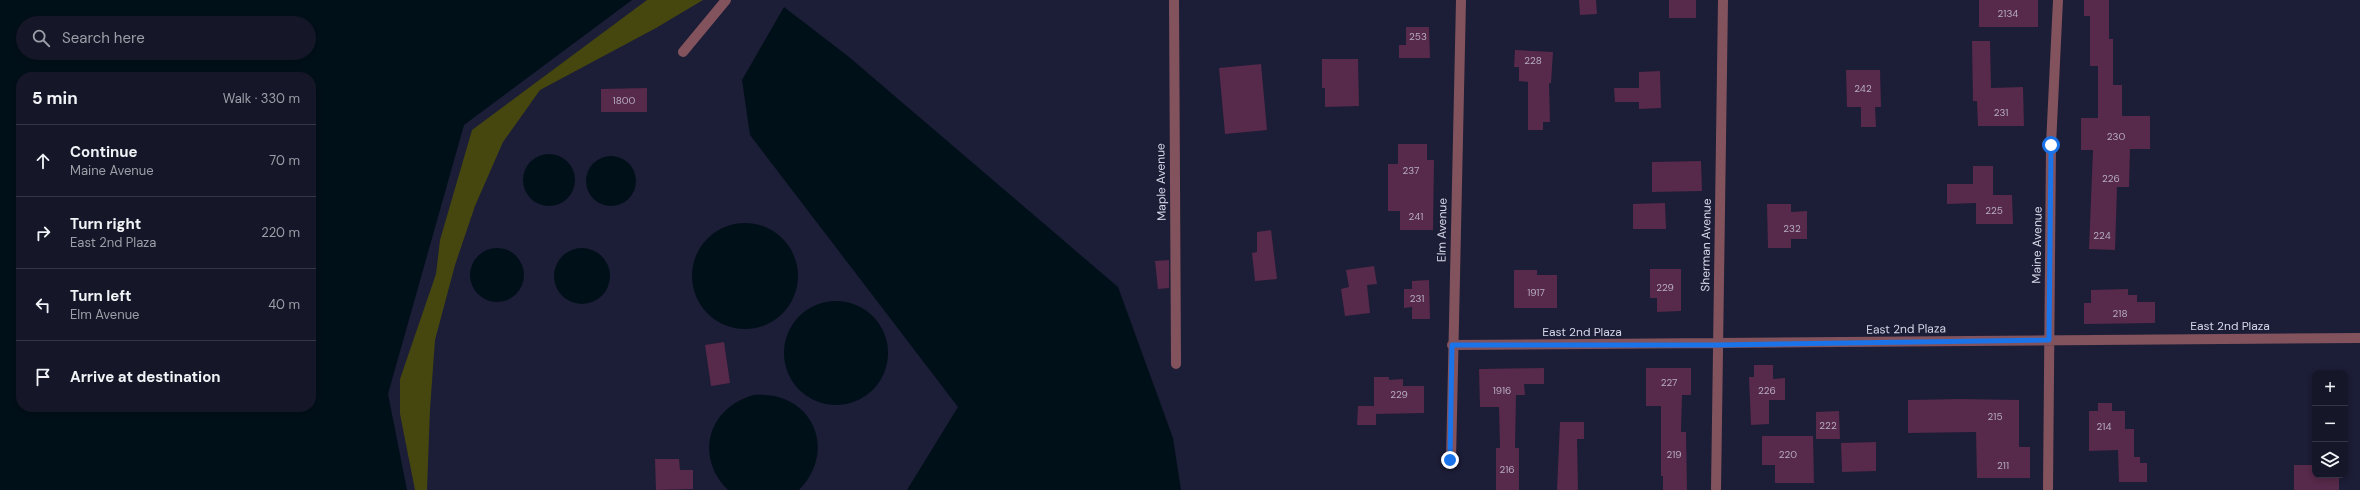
<!DOCTYPE html>
<meta charset="utf-8">
<style>
:root{--surface:#151628;--page:#1e1f30;--text:#f1f3f6;--muted:#9d9fa8;--line:#343545}
body{margin:0;font-family:"DM Sans",sans-serif;background:var(--page);color:var(--text)}
.controls{position:absolute;right:12px;bottom:12px;display:grid;overflow:hidden;border-radius:8px;box-shadow:0 2px 6px #0003}
.controls button{width:36px;height:36px;display:grid;place-items:center;padding:0;border:0;border-bottom:1px solid var(--line);background:var(--surface);color:var(--text);font:20px sans-serif}
.stop{position:absolute;width:12px;height:12px;margin:-9px;border:3px solid #1a73e8;border-radius:50%;background:#fff}
.stop.end{background:#1a73e8;border-color:#fff;box-shadow:0 1px 4px #0008}
.list{margin:0;padding:0;list-style:none}
h2{display:flex;justify-content:space-between;align-items:center;height:52px;margin:0;padding:0 16px;font-size:17px}
h2 small{font-size:13px;font-weight:400;color:var(--muted)}
.list li{display:grid;grid-template-columns:26px 1fr auto;gap:12px;align-items:center;box-sizing:border-box;height:72px;padding:0 16px;border-top:1px solid var(--line)}
.list b{display:block;font-size:15px;white-space:nowrap}
.list p{margin:0;font-size:13px;white-space:nowrap;color:var(--muted)}
.list em{font-size:13px;font-style:normal;color:var(--muted)}
.icon{flex:none;width:22px;height:22px;fill:none;stroke:currentColor;stroke-width:2;stroke-linecap:round;stroke-linejoin:round}
.map{position:relative;flex:none;width:2360px;height:490px;overflow:hidden}
.search{position:absolute;background:var(--surface);box-shadow:0 2px 6px #0003;left:16px;top:16px;width:300px;height:44px;display:flex;align-items:center;gap:10px;box-sizing:border-box;padding:0 14px;border-radius:22px;color:var(--muted);font-size:15px}
.panel{position:absolute;background:var(--surface);box-shadow:0 2px 6px #0003;left:16px;top:72px;width:300px;height:340px;border-radius:16px}
.map>svg:first-child{display:block}
.green{fill:#46470f}
.water{fill:#001019;fill-rule:evenodd}
.building{fill:#57294a}
.lines{fill:none;stroke-linecap:round;stroke-linejoin:round}
.street{stroke:#82535d;stroke-width:10}
.route{stroke:#1a73e8;stroke-width:5}
.labels{text-anchor:middle;stroke-width:3;stroke-linejoin:round;paint-order:stroke}
.number-label{font-size:10px;fill:#b5acc0}
.street-label{font-size:12px;fill:#d4d7e8;stroke:#1c1d36}
</style>
<div class="map">
<svg width="2360" height="490" viewBox="0 0 2360 490">
<rect width="100%" height="100%" fill="#1c1d36"/>
<path class="green" d="M647 0H703L656 28 540 90 503 142 475 206 455 265 435 340 430 409 427 490H415L400 414V379L436 274 440 240 472 130Z"/>
<path class="water" d="M0 0H632L464 125 388 394 407 490H0ZM23 23H309V53H23ZM21 77H311V407H21Z
M784 7 849 57 1118 287 1173 438 1181 490H907L958 407 750 135 742 80Z
M523 180a26 26 0 1 1 52 0a26 26 0 1 1-52 0Z
M586 181a25 25 0 1 1 50 0a25 25 0 1 1-50 0Z
M692 276a53 53 0 1 1 106 0a53 53 0 1 1-106 0Z
M554 276a28 28 0 1 1 56 0a28 28 0 1 1-56 0Z
M470 275a27 27 0 1 1 54 0a27 27 0 1 1-54 0Z
M784 353a52 52 0 1 1 104 0a52 52 0 1 1-104 0Z
M754 395C811 390 839 449 799 490H728C694 457 708 407 754 395Z"/>
<path class="building" d="M1579 0H1596L1597 14 1580 15Z
M1669 0H1696V18H1669Z
M1979 0H2038V27H1979Z
M2084 0H2109V39H2113V85H2122V116H2150V149H2130L2129 187H2117L2115 250 2089 249 2093 150H2081V118H2098V66H2090V16H2084Z
M1406 27H1429L1430 58H1399V45H1406Z
M1972 41H1990L1991 88 2023 87 2024 126H1978L1977 101H1973Z
M1515 50 1553 52 1551 83H1549L1550 122H1543V130H1528V82L1519 81V67H1514Z
M1322 59H1358L1359 106 1325 107V88H1322Z
M1261 64 1267 130 1225 134 1219 68Z
M1846 70H1880L1881 107H1875L1876 127H1861V107H1847Z
M1660 71 1661 108 1639 109V102H1615L1614 88H1639V72Z
M647 88V112H601V89Z
M1398 144H1427V160H1434L1433 230H1400V211H1388V164H1398Z
M1701 161 1702 191 1652 192V162Z
M1973 166H1993V195H2012L2013 224H1976V203L1947 204V184H1973Z
M1665 203 1666 229H1633V204Z
M1767 204H1791V212L1807 211V239H1791V248H1768Z
M1271 230 1277 279 1255 281 1252 253 1257 252V232Z
M1169 260V288L1158 289 1155 261Z
M1374 266 1377 284 1367 285 1370 313 1345 316 1341 289 1349 287 1346 270Z
M1650 269H1681V311L1657 312V298H1650Z
M1514 270H1537V275H1557V308H1514Z
M1429 280 1430 319H1412V307L1404 308V289H1412V281Z
M2128 289V295H2137V302H2155V323L2084 324V303H2091V290Z
M724 342 730 383 711 386 705 345Z
M1754 365H1773V379L1785 378V400H1769V424L1751 425 1749 377H1754Z
M1544 368V384H1524L1525 395H1516L1515 448H1519V490H1496V448H1500L1499 407H1480L1479 369Z
M1646 368H1691V395H1682L1681 432H1686L1687 490H1663V476H1661V406H1646Z
M1374 377H1389V380L1403 379V386H1424V413L1376 414V425H1357L1358 406H1374Z
M1960 399 2019 400V447H2030V478H1977L1976 432 1908 433V400Z
M2098 403H2112V411H2125V429H2134V457H2140V463H2147V482H2119L2118 450 2089 451V411H2098Z
M1839 411 1840 439H1816V412Z
M1560 422H1584V439H1577L1578 490H1557Z
M1762 436H1813L1814 483H1775V465H1762Z
M1876 442V471L1842 472 1841 443Z
M655 459H679L680 470H693V489L656 490Z
M2294 465H2315V475H2339V490H2294Z"/>
<g class="lines">
<path class="street" d="M1174 0 1176 364
M683 52 726 0
M1452 345 2360 338
M1451 460 1461 0
M1716 490 1723 0
M2048 490 2051 145 2058 0"/>
</g>
<g class="lines">
<path class="route" d="M1450 460 1452 345H1717L2049 340 2051 145"/>
</g>
<g class="labels">
<g class="number-label">
<text x="2008" y="17">2134</text>
<text x="1418" y="40">253</text>
<text x="1533" y="64">228</text>
<text x="1863" y="92">242</text>
<text x="624" y="104">1800</text>
<text x="2001" y="116">231</text>
<text x="2116" y="140">230</text>
<text x="1411" y="174">237</text>
<text x="2111" y="182">226</text>
<text x="1994" y="214">225</text>
<text x="1416" y="220">241</text>
<text x="1792" y="232">232</text>
<text x="2102" y="239">224</text>
<text x="1665" y="291">229</text>
<text x="1536" y="296">1917</text>
<text x="1417" y="302">231</text>
<text x="2120" y="317">218</text>
<text x="1669" y="386">227</text>
<text x="1502" y="394">1916</text>
<text x="1767" y="394">226</text>
<text x="1399" y="398">229</text>
<text x="1995" y="420">215</text>
<text x="1828" y="429">222</text>
<text x="2104" y="430">214</text>
<text x="1674" y="458">219</text>
<text x="1788" y="458">220</text>
<text x="2003" y="469">211</text>
<text x="1507" y="473">216</text>
</g>
<g class="street-label">
<text transform="translate(1161 182) rotate(-91)" y="4">Maple Avenue</text>
<text transform="translate(1442 230) rotate(-89)" y="4">Elm Avenue</text>
<text transform="translate(1706 245) rotate(-89)" y="4">Sherman Avenue</text>
<text transform="translate(2037 245) rotate(-89)" y="4">Maine Avenue</text>
<text x="2230" y="330">East 2nd Plaza</text>
<text transform="translate(1906 329) rotate(-1)" y="4">East 2nd Plaza</text>
<text x="1582" y="336">East 2nd Plaza</text>
</g>
</g>
</svg>
<div class="controls">
<button>+</button>
<button>−</button>
<button><svg class="icon" aria-label="layers" viewBox="0 0 24 24"><path d="M12 4l9 5-9 5-9-5zM3 14l9 5 9-5"/></svg></button>
</div>
<div class="stop" style="left:2051px;top:145px"></div>
<div class="stop end" style="left:1450px;top:460px"></div>
<div class="search"><svg class="icon" aria-label="search" viewBox="0 0 24 24"><circle cx="10" cy="10" r="6"/><path d="M15 15l6 6"/></svg>Search here</div>
<section class="panel">
<h2>5 min<small>Walk · 330 m</small></h2>
<ul class="list">
<li><svg class="icon" aria-label="ahead" viewBox="0 0 24 24"><path d="M12 20V5M6 11l6-6 6 6"/></svg><div><b>Continue</b><p>Maine Avenue</p></div><em>70 m</em></li>
<li><svg class="icon" aria-label="right" viewBox="0 0 24 24"><path d="M7 20v-9h11M14 6l5 5-5 5"/></svg><div><b>Turn right</b><p>East 2nd Plaza</p></div><em>220 m</em></li>
<li><svg class="icon" aria-label="left" viewBox="0 0 24 24"><path d="M17 20v-9H6M10 6l-5 5 5 5"/></svg><div><b>Turn left</b><p>Elm Avenue</p></div><em>40 m</em></li>
<li><svg class="icon" aria-label="arrive" viewBox="0 0 24 24"><path d="M6 21V4h12l-3 4 3 4H6"/></svg><div><b>Arrive at destination</b></div></li>
</ul>
</section>
</div>
